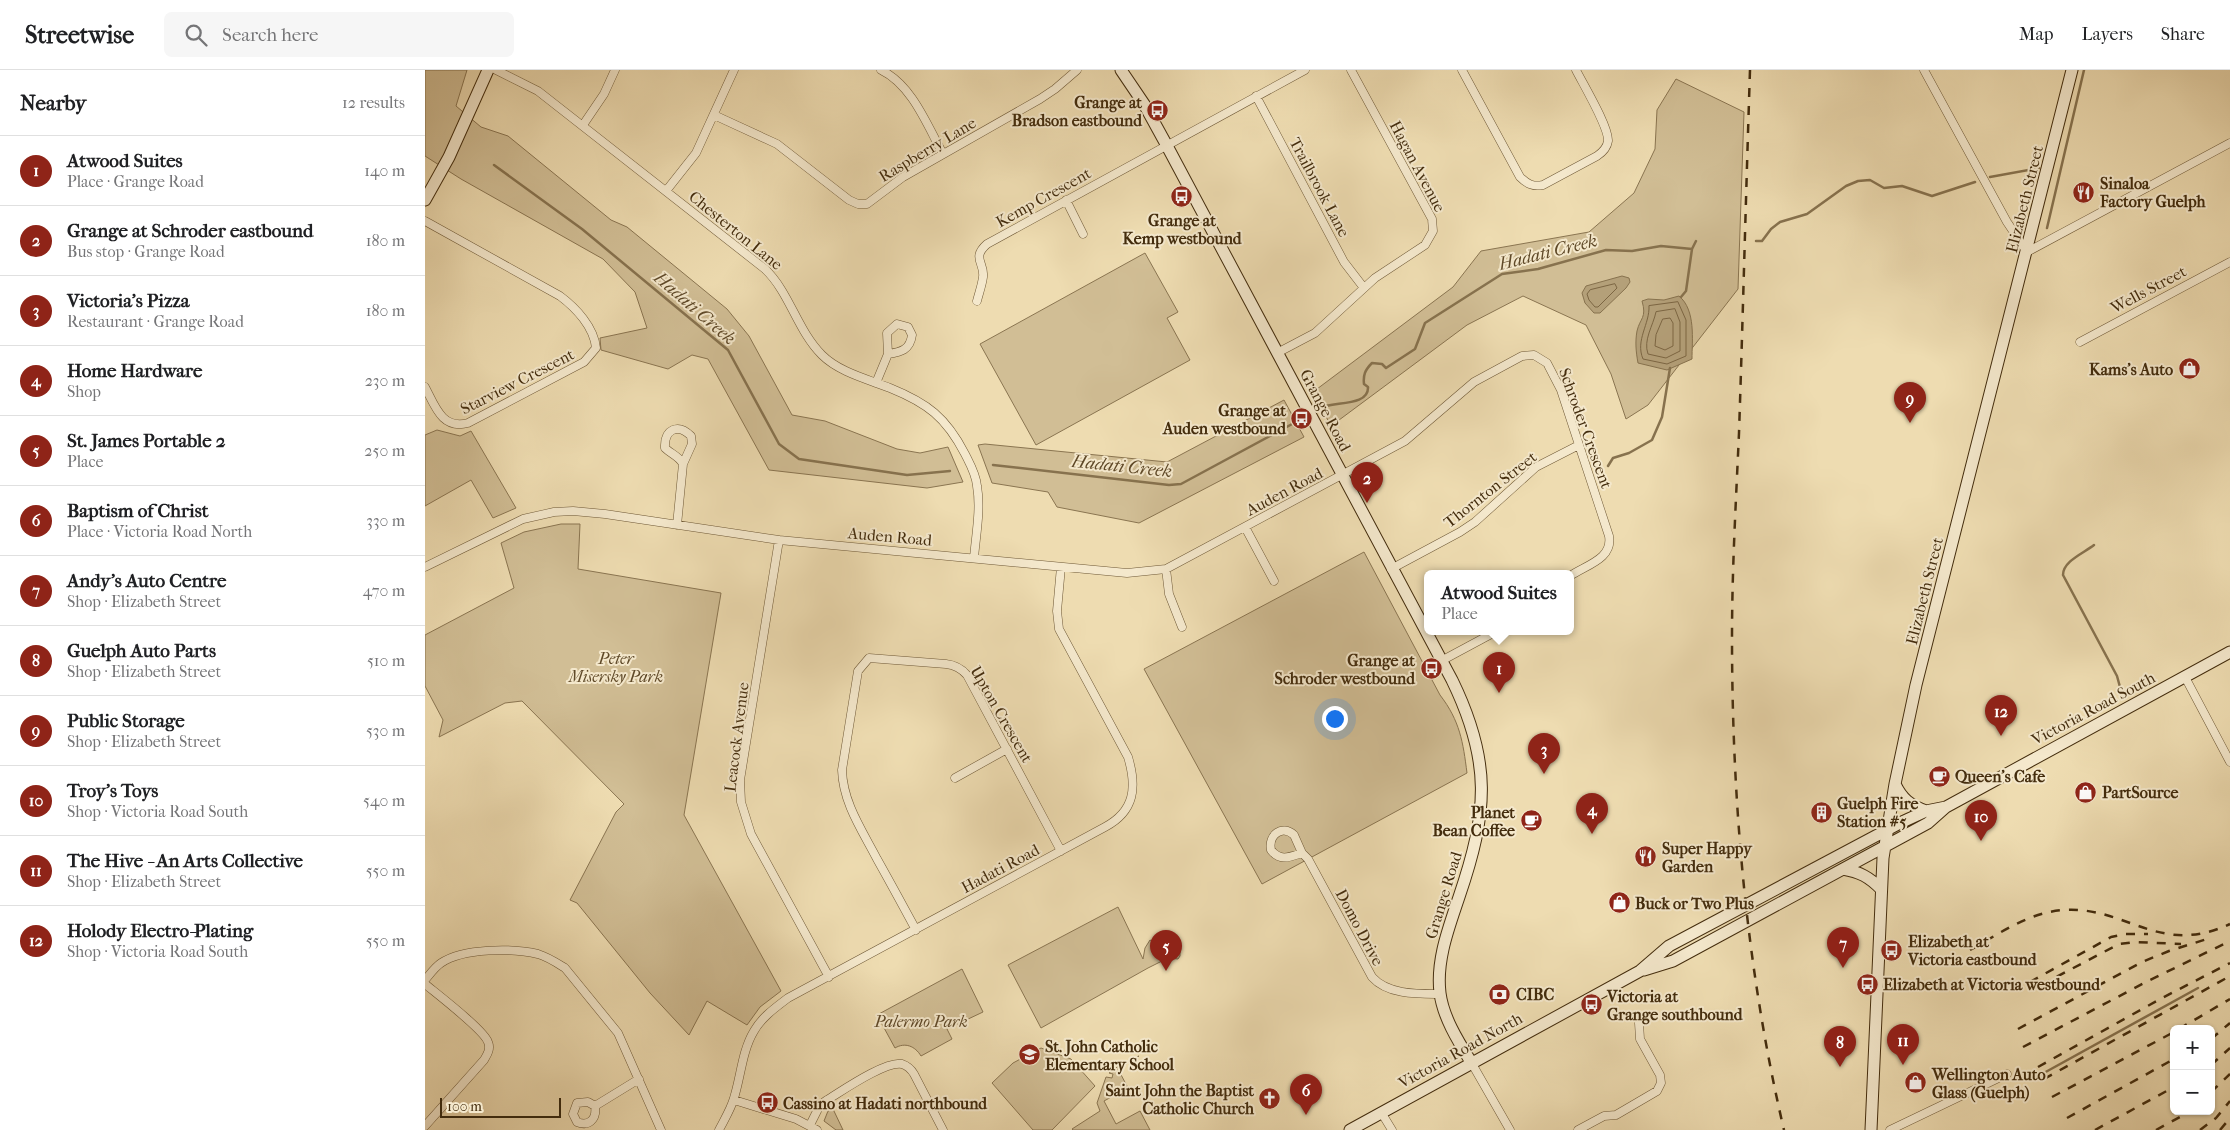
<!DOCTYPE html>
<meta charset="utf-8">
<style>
:root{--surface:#fff;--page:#f6f6f6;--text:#202124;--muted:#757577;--line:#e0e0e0;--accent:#8f2418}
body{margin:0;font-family:"IM FELL French Canon",serif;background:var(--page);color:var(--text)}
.controls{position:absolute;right:15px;bottom:15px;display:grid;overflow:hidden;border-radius:8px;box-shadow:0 1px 4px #0004}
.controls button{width:45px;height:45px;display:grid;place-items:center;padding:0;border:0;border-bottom:1px solid var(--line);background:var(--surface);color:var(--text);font:25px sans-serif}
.scale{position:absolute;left:15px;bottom:12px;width:121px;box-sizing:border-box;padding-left:5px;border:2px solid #432c0d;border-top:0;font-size:14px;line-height:18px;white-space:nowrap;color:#432c0d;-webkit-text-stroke:4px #f4e8cc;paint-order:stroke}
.you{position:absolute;left:909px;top:648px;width:18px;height:18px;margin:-12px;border:4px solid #fff;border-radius:50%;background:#1a73e8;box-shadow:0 0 0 8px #1a73e833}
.badge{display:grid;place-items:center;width:32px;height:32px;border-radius:50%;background:var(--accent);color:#fff;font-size:16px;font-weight:700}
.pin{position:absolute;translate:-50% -41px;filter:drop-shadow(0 1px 2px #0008)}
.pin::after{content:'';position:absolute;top:26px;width:18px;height:15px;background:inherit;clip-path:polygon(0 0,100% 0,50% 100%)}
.popup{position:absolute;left:999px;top:500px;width:150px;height:65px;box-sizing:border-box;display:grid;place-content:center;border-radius:8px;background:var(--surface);filter:drop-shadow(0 1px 4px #0005);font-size:16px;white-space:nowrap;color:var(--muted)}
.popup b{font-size:19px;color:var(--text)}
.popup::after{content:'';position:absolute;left:50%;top:100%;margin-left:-10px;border:10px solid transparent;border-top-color:var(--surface)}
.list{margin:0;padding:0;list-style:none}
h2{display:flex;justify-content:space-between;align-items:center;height:65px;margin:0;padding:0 20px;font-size:21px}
h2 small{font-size:16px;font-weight:400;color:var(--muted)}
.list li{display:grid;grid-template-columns:32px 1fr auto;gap:15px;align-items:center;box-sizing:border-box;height:70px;padding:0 20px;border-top:1px solid var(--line)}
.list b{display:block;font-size:19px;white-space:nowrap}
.list p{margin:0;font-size:16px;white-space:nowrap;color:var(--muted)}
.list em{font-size:16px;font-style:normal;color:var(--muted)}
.icon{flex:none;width:28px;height:28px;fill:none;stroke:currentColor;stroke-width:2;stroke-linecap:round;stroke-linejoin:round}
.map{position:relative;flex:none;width:1805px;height:1060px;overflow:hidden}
header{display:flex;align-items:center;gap:30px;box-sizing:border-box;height:70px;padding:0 25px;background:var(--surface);border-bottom:1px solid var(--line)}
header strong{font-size:24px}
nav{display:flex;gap:28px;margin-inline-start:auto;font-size:18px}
.search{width:350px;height:45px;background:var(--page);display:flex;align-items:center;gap:12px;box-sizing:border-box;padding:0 18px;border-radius:8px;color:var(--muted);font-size:19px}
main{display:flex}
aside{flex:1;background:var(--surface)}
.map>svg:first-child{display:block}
.green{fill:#d1be95;stroke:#8a7551}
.water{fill:#b4a079;stroke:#87724e}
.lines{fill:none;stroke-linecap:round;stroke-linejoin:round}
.shore{stroke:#7c6643;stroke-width:1}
.stream{stroke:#87724e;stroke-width:2.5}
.street-casing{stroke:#6e5836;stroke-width:9}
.secondary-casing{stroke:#432c0d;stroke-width:13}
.street{stroke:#f4e8cc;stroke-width:8}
.secondary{stroke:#f4e8cc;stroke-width:11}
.rail{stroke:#432c0d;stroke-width:2.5;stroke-dasharray:9 9;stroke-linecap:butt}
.labels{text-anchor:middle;stroke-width:4;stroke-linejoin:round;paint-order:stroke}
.poi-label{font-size:16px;font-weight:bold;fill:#432c0d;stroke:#f4e8cc;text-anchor:start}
.street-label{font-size:16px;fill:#432c0d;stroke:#f4e8cc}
.park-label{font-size:16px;font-style:italic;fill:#5f4928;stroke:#f4e8cc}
.water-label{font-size:18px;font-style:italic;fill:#5f4928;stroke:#f4e8cc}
</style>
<header>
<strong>Streetwise</strong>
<div class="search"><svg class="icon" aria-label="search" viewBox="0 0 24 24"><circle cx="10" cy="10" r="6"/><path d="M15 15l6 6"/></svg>Search here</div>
<nav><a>Map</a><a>Layers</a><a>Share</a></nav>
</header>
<main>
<aside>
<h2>Nearby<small>12 results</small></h2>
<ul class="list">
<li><span class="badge">1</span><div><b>Atwood Suites</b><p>Place · Grange Road</p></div><em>140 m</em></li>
<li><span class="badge">2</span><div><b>Grange at Schroder eastbound</b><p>Bus stop · Grange Road</p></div><em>180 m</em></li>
<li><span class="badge">3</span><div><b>Victoria's Pizza</b><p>Restaurant · Grange Road</p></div><em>180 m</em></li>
<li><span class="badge">4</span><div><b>Home Hardware</b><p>Shop</p></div><em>230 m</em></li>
<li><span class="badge">5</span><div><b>St. James Portable 2</b><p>Place</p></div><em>250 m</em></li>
<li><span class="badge">6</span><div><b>Baptism of Christ</b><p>Place · Victoria Road North</p></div><em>330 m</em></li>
<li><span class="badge">7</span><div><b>Andy's Auto Centre</b><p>Shop · Elizabeth Street</p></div><em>470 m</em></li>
<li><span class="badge">8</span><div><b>Guelph Auto Parts</b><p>Shop · Elizabeth Street</p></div><em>510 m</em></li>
<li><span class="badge">9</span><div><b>Public Storage</b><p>Shop · Elizabeth Street</p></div><em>530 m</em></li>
<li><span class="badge">10</span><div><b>Troy's Toys</b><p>Shop · Victoria Road South</p></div><em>540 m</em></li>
<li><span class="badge">11</span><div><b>The Hive - An Arts Collective</b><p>Shop · Elizabeth Street</p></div><em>550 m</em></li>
<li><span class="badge">12</span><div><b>Holody Electro-Plating</b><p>Shop · Victoria Road South</p></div><em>550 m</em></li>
</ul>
</aside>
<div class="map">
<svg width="1805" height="1060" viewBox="0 0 1805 1060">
<rect width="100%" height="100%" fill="#eedcb1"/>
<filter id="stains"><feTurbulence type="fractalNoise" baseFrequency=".004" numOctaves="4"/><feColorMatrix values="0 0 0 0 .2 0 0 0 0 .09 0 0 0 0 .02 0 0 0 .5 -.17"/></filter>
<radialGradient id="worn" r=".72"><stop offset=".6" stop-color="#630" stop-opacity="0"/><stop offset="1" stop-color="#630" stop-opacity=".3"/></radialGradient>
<path class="green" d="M0 0H42L31 36 56 57 83 66 186 150 202 157 302 239 324 266 367 345 400 351 472 379 495 383 523 377 538 412 502 418 344 400 283 289 267 285 243 299 176 280 175 268 222 258 210 222 178 189 36 109 0 86Z
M1251 9 1319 42 1313 219 1223 335 1201 349 1186 304 1161 255 1098 226 1042 255 906 356 888 322 1028 217 1056 181 1164 162 1209 123 1230 79 1232 40Z
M720 183 753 242 742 248 765 290 611 375 555 274Z
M859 330 879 367 714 453 632 437 623 422 567 413 553 375 560 374 742 392Z
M12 360 35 366 46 361 91 438 68 448 46 410 0 436V365Z
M136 454H155L153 499 296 523 259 745 356 921 335 937 322 955 282 931 264 965 225 923 152 833 145 830 191 742 199 734 97 631 80 633 14 667 18 650 0 616V565L89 518 76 473 99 462Z
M939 482 1015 625C1035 651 1038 672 1042 703L837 814 719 599Z
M693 837 718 889 720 878 725 870 743 881 752 880 755 882V886L753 889 743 888 723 898 616 958 583 895Z
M537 899 558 942 522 959 527 969 496 986C490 976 480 972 470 978L452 945Z
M616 978 646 989 670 1016 627 1060H608L567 1013 588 993Z
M714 986 693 999 703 1018 679 1031 691 1054 715 1041 725 1060H648L647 1059 675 1041 672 1033 681 1007 687 1008 688 1004 684 1003 692 997Z
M408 1039 418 1060H411L399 1051 403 1041Z"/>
<path class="water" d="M1197 206 1204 208 1205 212 1201 218 1175 243H1169L1160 233 1157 223 1161 216Z
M1254 226C1271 240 1267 270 1267 289L1242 300 1213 293C1211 282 1210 272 1212 261 1215 248 1222 248 1217 231L1223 229 1239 230Z"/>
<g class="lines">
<path class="shore" d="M1190 214 1192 218 1173 237H1170L1164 230 1162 224 1165 220Z
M1253 232 1261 250V286L1242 294 1218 289C1210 270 1225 254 1224 236Z
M1250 239 1255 252V281L1241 288 1223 284C1218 270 1228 256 1231 242Z
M1238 249 1245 248 1248 253V276L1240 280 1230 276 1231 265Z"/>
<path class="stream" d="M69 95 157 159 303 280 354 374 374 389 482 405 525 401
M1565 107 1614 98
M1622 158 1659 0
M1331 171H1337L1346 159 1355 152 1382 144 1421 116 1433 111 1445 110 1459 118 1477 116 1507 126 1550 112
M1256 227 1261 221 1267 179
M895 338C908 331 944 337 943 317L939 314C938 305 940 300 947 293L957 294 961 298 990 279 1000 253 1077 204 1113 199 1181 180 1207 181 1236 176 1267 179 1271 171
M568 395 744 415 756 414 869 353
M1183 396 1188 388 1204 383 1227 370 1237 347 1245 298
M1669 475C1659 483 1638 491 1638 505L1692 606 1698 628
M1617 1004 1773 918"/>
<defs>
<path id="street" d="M71 0 113 21 340 199C365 223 372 260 397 285 414 302 442 309 465 318 502 333 521 347 540 384 545 394 551 404 552 416 556 439 551 464 549 488
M456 0C487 15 502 55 518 84
M1037 0 1095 107C1102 114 1108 117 1118 115L1172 86C1178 82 1182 78 1183 71 1184 57 1158 14 1151 0
M1499 0 1582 152 1602 182 1805 73
M831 26 919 192 939 218
M289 45 352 74 424 130 433 134H442L478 107 615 29 630 19 652 0
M158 55 179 24 190 0
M241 121 271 83 309 0
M641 130 658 164
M0 151 135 226C151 238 169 257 171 278L159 292 43 353C17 360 10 336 0 317
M552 231C554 223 557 215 558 207 560 193 546 188 562 174L880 0
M1655 272 1805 192
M852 283 890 263 950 208 1000 175 1008 161 1007 149 926 0
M451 313 463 284 462 263 472 254 483 257 487 265C485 280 476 282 463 284
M252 455 258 394 267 374 266 366C253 353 239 359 240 378 246 384 254 386 258 394
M820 457 849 511
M354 470 315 710 316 732 326 764 404 907
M0 497 98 449 129 442 148 441 180 444 354 470 702 503 741 499 980 371 1049 312 1097 286 1109 285 1122 293 1136 320 1184 466C1188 489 1161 495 1145 506
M741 499 744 524 757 557
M966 499 1035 462 1050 452 1111 397 1154 375
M1016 591 1070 562
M1760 607 1805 692
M530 708 582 679
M877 783C865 787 855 792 846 780 843 765 857 754 869 765L877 783 883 789 947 907C963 925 993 924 1015 924
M491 860C478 836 465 812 452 789 437 760 418 733 417 700L433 601 444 588 521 594C530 595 536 598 542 605L636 781
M0 910C5 904 10 897 16 893 38 878 88 878 113 884 123 887 132 893 140 898L193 963 236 1060
M0 914C12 924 59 960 63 972 66 979 62 985 59 990L0 1056
M1046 992 1085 1060
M309 1030 371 1049 392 1060
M170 1036C172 1049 164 1057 152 1052L148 1044 152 1033 163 1032 170 1036 214 1009
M956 1042 967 1060
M385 1055 395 1035 402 1030C417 1021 460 991 477 994 483 996 486 999 489 1004L518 1060
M294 1060C299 1050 306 1039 309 1028 316 1006 317 981 329 961 337 947 350 938 363 928L680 757C710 741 712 717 703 687L634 559 632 541 636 497
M1153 1060 1179 1046 1191 1045 1232 1021 1236 1013 1235 1005 1215 969 1214 953
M1465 1060 1582 1004"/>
<path id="secondary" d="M696 0 719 34 741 74 1027 610C1067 692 1063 742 1034 827 1024 857 1011 890 1015 923 1018 947 1033 971 1046 992
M0 130 24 87 63 0
M1470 714C1477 729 1485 735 1501 741
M1418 799C1435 802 1444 807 1456 819
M1219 900 1248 891 1503 753 1521 737 1805 582
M925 1060 1215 901 1244 876 1475 753 1501 741 1521 737
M1446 1060 1458 788 1470 714 1491 615 1647 0"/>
</defs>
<use href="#street" class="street-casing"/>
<use href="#secondary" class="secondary-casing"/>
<use href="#street" class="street"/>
<use href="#secondary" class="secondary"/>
<path class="rail" d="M1325 0C1321 121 1318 242 1314 363 1311 431 1307 499 1307 567 1307 732 1321 898 1359 1060
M1545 880C1574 864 1604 842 1639 840 1702 836 1734 887 1805 854
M1605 912 1686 867 1700 864H1723
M1616 915 1694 874 1710 872 1756 874
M1593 959 1717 892 1744 881 1782 869
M1754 959 1805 929
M1786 969 1805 953
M1598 977 1721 912 1805 871
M1786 995 1805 978
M1613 997 1737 928 1805 893
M1619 1009 1805 906
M1786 1022 1805 1004
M1627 1027 1749 962
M1642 1048 1749 989
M1670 1060 1749 1017
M1731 1060 1766 1041
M1775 1060 1791 1048 1805 1031
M1795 1060 1805 1048"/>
</g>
<defs>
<symbol id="bus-disc" viewBox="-11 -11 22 22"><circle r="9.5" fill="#8f2418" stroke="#f4e8cc"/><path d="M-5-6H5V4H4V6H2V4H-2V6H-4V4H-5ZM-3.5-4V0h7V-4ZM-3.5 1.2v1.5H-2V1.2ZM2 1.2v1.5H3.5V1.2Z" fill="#fff"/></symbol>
<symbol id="restaurant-disc" viewBox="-11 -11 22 22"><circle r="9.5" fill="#8f2418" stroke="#f4e8cc"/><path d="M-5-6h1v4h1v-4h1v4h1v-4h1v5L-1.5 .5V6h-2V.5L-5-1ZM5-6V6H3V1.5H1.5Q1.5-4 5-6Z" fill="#fff"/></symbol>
<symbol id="shop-disc" viewBox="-11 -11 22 22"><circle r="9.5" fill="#8f2418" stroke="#f4e8cc"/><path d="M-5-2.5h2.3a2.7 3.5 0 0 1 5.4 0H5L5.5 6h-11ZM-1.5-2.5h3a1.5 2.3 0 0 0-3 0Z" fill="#fff"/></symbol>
<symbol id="cafe-disc" viewBox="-11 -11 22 22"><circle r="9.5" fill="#8f2418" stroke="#f4e8cc"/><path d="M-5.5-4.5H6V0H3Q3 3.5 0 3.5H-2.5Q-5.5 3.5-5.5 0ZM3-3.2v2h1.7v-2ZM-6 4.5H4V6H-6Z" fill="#fff"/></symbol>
<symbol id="building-disc" viewBox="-11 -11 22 22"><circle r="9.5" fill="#8f2418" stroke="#f4e8cc"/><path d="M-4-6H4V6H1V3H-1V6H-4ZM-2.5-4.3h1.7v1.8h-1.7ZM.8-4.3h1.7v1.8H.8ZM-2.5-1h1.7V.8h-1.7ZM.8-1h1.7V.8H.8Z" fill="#fff"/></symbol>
<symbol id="bank-disc" viewBox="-11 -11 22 22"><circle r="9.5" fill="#8f2418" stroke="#f4e8cc"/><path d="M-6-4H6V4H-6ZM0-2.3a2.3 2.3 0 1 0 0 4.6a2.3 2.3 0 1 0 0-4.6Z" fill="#fff"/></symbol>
<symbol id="school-disc" viewBox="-11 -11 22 22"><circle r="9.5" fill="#8f2418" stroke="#f4e8cc"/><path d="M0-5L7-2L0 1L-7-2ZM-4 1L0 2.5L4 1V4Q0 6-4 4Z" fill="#fff"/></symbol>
<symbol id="church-disc" viewBox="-11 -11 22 22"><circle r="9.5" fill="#8f2418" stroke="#f4e8cc"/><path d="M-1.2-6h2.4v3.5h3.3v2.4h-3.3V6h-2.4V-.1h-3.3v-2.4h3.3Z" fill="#fff"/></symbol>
</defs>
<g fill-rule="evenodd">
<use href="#bus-disc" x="720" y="28" width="25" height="25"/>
<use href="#restaurant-disc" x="1646" y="110" width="25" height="25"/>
<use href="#bus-disc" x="744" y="114" width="25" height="25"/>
<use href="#shop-disc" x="1752" y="286" width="25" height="25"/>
<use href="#bus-disc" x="864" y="336" width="25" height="25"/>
<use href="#bus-disc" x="994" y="586" width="25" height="25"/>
<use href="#cafe-disc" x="1502" y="694" width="25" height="25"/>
<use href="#shop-disc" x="1648" y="710" width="25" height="25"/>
<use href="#building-disc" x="1384" y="730" width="25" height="25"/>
<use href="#cafe-disc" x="1094" y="738" width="25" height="25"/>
<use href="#restaurant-disc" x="1208" y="774" width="25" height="25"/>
<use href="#shop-disc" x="1182" y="820" width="25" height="25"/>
<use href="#bus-disc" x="1454" y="868" width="25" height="25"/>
<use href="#bus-disc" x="1430" y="902" width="25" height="25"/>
<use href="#bank-disc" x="1062" y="912" width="25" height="25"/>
<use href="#bus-disc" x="1154" y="922" width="25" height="25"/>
<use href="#school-disc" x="592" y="972" width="25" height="25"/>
<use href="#shop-disc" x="1478" y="1000" width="25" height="25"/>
<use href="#church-disc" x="832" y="1016" width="25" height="25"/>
<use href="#bus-disc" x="330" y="1020" width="25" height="25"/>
</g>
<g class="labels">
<g class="poi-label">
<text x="717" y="38" text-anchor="end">Grange at<tspan x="717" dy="18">Bradson eastbound</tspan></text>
<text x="1675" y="119">Sinaloa<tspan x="1675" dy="18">Factory Guelph</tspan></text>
<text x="757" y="156" text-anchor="middle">Grange at<tspan x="757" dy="18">Kemp westbound</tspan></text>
<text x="1748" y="305" text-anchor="end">Kams's Auto</text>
<text x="861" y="346" text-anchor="end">Grange at<tspan x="861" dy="18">Auden westbound</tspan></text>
<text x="990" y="596" text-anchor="end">Grange at<tspan x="990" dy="18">Schroder westbound</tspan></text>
<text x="1530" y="712">Queen's Cafe</text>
<text x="1677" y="728">PartSource</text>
<text x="1412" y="739">Guelph Fire<tspan x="1412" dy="18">Station #5</tspan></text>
<text x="1090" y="748" text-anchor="end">Planet<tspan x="1090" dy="18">Bean Coffee</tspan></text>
<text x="1237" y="784">Super Happy<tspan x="1237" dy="18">Garden</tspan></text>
<text x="1210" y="839">Buck or Two Plus</text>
<text x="1483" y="877">Elizabeth at<tspan x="1483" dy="18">Victoria eastbound</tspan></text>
<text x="1458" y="920">Elizabeth at Victoria westbound</text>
<text x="1091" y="930">CIBC</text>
<text x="1182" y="932">Victoria at<tspan x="1182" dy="18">Grange southbound</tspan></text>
<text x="620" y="982">St. John Catholic<tspan x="620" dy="18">Elementary School</tspan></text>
<text x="1507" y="1010">Wellington Auto<tspan x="1507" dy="18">Glass (Guelph)</tspan></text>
<text x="829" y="1026" text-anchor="end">Saint John the Baptist<tspan x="829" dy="18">Catholic Church</tspan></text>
<text x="358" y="1039">Cassino at Hadati northbound</text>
</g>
<g class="street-label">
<text transform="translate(502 79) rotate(-31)" y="6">Raspberry Lane</text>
<text transform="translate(993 96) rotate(62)" y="6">Hagan Avenue</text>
<text transform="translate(895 117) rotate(62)" y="6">Trailbrook Lane</text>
<text transform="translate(618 127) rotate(-29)" y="6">Kemp Crescent</text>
<text transform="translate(1599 129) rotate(-76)" y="6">Elizabeth Street</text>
<text transform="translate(311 160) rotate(39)" y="6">Chesterton Lane</text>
<text transform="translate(1723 219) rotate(-28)" y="6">Wells Street</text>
<text transform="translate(92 311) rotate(-27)" y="6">Starview Crescent</text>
<text transform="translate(901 340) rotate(62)" y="6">Grange Road</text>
<text transform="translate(1161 358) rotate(70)" y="6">Schroder Crescent</text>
<text transform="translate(1065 419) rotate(-38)" y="6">Thornton Street</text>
<text transform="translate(859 421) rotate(-28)" y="6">Auden Road</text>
<text transform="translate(465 466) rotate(5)" y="6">Auden Road</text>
<text transform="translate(1499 521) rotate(-76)" y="6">Elizabeth Street</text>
<text transform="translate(1668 638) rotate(-28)" y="6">Victoria Road South</text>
<text transform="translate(577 644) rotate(60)" y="6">Upton Crescent</text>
<text transform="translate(311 667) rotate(-83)" y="6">Leacock Avenue</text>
<text transform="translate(575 798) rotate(-28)" y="6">Hadati Road</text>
<text transform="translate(1018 825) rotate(-73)" y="6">Grange Road</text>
<text transform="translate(935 857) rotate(62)" y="6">Domo Drive</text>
<text transform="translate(1035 980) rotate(-29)" y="6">Victoria Road North</text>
</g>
<g class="park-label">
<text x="191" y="594">Peter<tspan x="191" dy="18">Misersky Park</tspan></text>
<text x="496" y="957">Palermo Park</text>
</g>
<g class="water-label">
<text transform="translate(1123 182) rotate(-14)" y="6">Hadati Creek</text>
<text transform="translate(270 238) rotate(41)" y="6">Hadati Creek</text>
<text transform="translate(697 396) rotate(6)" y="6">Hadati Creek</text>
</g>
</g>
<rect width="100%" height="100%" filter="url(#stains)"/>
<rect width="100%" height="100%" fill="url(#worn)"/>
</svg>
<div class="controls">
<button>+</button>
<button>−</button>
</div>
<div class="scale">100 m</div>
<div class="you"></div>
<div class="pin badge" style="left:1074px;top:623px">1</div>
<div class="popup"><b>Atwood Suites</b>Place</div>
<div class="pin badge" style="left:942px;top:433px">2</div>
<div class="pin badge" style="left:1119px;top:704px">3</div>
<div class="pin badge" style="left:1167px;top:764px">4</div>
<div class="pin badge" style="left:741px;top:901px">5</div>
<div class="pin badge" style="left:881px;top:1045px">6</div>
<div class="pin badge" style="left:1418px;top:898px">7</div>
<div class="pin badge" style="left:1415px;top:997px">8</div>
<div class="pin badge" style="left:1485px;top:353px">9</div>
<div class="pin badge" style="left:1556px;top:771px">10</div>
<div class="pin badge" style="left:1478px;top:995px">11</div>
<div class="pin badge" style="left:1576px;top:666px">12</div>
</div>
</main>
